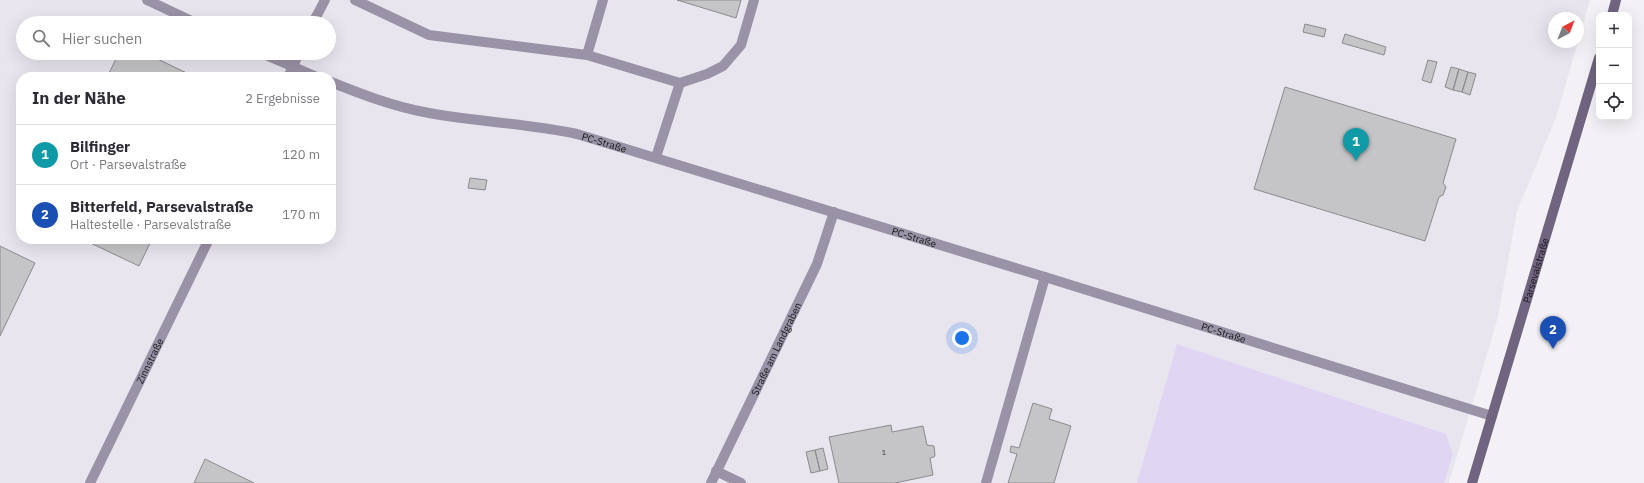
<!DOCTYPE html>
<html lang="de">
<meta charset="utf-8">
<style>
:root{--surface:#fff;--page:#f2f2f3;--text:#2b2b33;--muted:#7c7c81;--line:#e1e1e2;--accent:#677d2f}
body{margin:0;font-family:"IBM Plex Sans",sans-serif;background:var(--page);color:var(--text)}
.controls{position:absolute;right:12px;top:12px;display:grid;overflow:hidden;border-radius:8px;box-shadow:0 4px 16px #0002}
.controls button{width:36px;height:36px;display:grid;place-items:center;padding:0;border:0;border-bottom:1px solid var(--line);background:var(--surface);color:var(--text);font:20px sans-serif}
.compass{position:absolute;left:1548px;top:12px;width:36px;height:36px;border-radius:50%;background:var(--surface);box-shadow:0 4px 16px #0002;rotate:42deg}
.you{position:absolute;left:962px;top:338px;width:14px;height:14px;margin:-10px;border:3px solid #fff;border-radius:50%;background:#1a73e8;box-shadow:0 0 0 6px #1a73e833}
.badge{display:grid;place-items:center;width:26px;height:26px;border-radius:50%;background:var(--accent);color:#fff;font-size:13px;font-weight:700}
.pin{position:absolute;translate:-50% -33px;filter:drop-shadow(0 1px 2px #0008)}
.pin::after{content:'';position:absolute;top:21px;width:14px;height:12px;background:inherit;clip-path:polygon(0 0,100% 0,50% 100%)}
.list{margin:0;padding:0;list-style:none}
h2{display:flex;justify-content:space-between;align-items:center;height:52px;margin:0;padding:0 16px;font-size:17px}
h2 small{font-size:13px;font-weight:400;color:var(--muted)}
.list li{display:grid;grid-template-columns:26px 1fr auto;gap:12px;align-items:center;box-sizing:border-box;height:60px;padding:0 16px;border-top:1px solid var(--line)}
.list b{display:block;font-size:15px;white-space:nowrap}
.list p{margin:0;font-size:13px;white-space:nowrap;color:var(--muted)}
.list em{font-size:13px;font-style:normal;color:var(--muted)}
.icon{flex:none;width:22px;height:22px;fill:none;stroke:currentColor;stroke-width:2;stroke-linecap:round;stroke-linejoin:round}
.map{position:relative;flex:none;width:1644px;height:483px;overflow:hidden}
.search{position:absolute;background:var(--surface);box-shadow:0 4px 16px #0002;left:16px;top:16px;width:320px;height:44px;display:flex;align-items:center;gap:10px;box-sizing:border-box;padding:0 14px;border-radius:22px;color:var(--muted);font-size:15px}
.panel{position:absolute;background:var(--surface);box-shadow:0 4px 16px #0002;left:16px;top:72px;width:320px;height:172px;border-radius:16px}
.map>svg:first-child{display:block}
.built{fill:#e9e5ef;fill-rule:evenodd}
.green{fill:#e1d5f4}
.building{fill:#c5c4c7;stroke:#8b8a8d}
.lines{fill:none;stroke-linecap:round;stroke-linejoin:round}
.lane{stroke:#9a92a6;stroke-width:10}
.street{stroke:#9a92a6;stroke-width:10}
.secondary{stroke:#706480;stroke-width:10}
.labels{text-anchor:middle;stroke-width:3;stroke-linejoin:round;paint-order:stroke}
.number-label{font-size:8px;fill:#424243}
.street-label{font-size:10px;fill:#161617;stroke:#f3f1f5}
</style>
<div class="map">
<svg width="1644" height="483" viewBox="0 0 1644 483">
<rect width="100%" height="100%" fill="#f3f1f5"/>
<path class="built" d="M0 0H1590L1556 118 1517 211 1498 317 1449 483H0ZM1554 18H1578V42H1554ZM23 23H329V53H23ZM21 77H331V239H21Z"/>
<path class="green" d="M1177 344 1446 434 1453 454 1444 483H1137Z"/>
<path class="building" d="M677 0H741L736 18Z
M1305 24 1326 29 1324 37 1303 32Z
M1345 34 1386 47 1384 55 1342 43Z
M119 53H145L195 77H107Z
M1428 60 1437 62 1431 83 1422 80Z
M1451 67 1459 69 1453 90 1445 87Z
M1459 69 1468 72 1462 92 1453 90Z
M1468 72 1476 74 1470 95 1462 92Z
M1285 87 1456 139 1443 183 1446 187 1443 195 1439 197 1425 241 1254 189Z
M470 178 487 180 485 190 468 188Z
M82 239H152L139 266Z
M0 246 35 263 0 336Z
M1033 403 1052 409 1049 419 1071 426 1054 483H1008L1017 454 1010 452 1011 446 1019 448Z
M891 425 892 432 923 426 927 445 934 446 935 455 934 457 930 458 933 475 895 483H839L829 437Z
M823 448 828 469 820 471 815 450Z
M815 450 820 471 811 473 806 452Z
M205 459 254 483H194Z"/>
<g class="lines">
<path class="lane" d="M355 0 429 35 587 55
M603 0 587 55 680 83 707 74 723 66 741 45 754 0
M316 17 325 0
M656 157 680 83
M716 471 741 483
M986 483 1045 277"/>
<g class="street">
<path d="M147 0 196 23"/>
<path d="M313 23 316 17"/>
<path d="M261 53 317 77"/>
<path d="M288 77 299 53"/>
<path id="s1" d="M331 82C361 94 392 106 424 112 475 122 526 123 577 134L1045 277 1492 416"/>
<path id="s2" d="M90 483 209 239"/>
<path id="s3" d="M711 483 817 264 834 212"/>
</g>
<g class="secondary">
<path d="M1612 15 1616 0"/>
<path id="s4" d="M1472 483 1599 58"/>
</g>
</g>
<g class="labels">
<g class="number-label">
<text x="884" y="455">1</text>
</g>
<g class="street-label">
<text dy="4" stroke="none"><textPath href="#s1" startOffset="281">PC-Straße</textPath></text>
<text dy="4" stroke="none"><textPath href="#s1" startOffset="605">PC-Straße</textPath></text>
<text dy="4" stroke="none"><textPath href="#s4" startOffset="222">Parsevalstraße</textPath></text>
<text dy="4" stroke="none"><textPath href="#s1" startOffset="929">PC-Straße</textPath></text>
<text dy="4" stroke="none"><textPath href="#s3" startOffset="149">Straße am Landgraben</textPath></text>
<text dy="4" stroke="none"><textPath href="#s2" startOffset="136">Zinnstraße</textPath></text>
</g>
</g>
</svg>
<div class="controls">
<button>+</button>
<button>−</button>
<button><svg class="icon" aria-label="locate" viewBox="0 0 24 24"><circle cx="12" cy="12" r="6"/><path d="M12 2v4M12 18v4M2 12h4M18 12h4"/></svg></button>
</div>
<svg class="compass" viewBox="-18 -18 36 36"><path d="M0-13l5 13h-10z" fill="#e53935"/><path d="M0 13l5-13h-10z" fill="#7c7c81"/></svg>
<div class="you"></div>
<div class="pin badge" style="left:1356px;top:161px;background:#0f9aa8">1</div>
<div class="pin badge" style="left:1553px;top:349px;background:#1a4fb4">2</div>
<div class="search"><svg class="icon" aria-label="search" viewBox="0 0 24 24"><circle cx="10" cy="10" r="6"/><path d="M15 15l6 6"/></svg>Hier suchen</div>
<section class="panel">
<h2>In der Nähe<small>2 Ergebnisse</small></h2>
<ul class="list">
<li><span class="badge" style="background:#0f9aa8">1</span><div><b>Bilfinger</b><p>Ort · Parsevalstraße</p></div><em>120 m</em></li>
<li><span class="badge" style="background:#1a4fb4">2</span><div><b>Bitterfeld, Parsevalstraße</b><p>Haltestelle · Parsevalstraße</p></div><em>170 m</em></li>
</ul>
</section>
</div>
